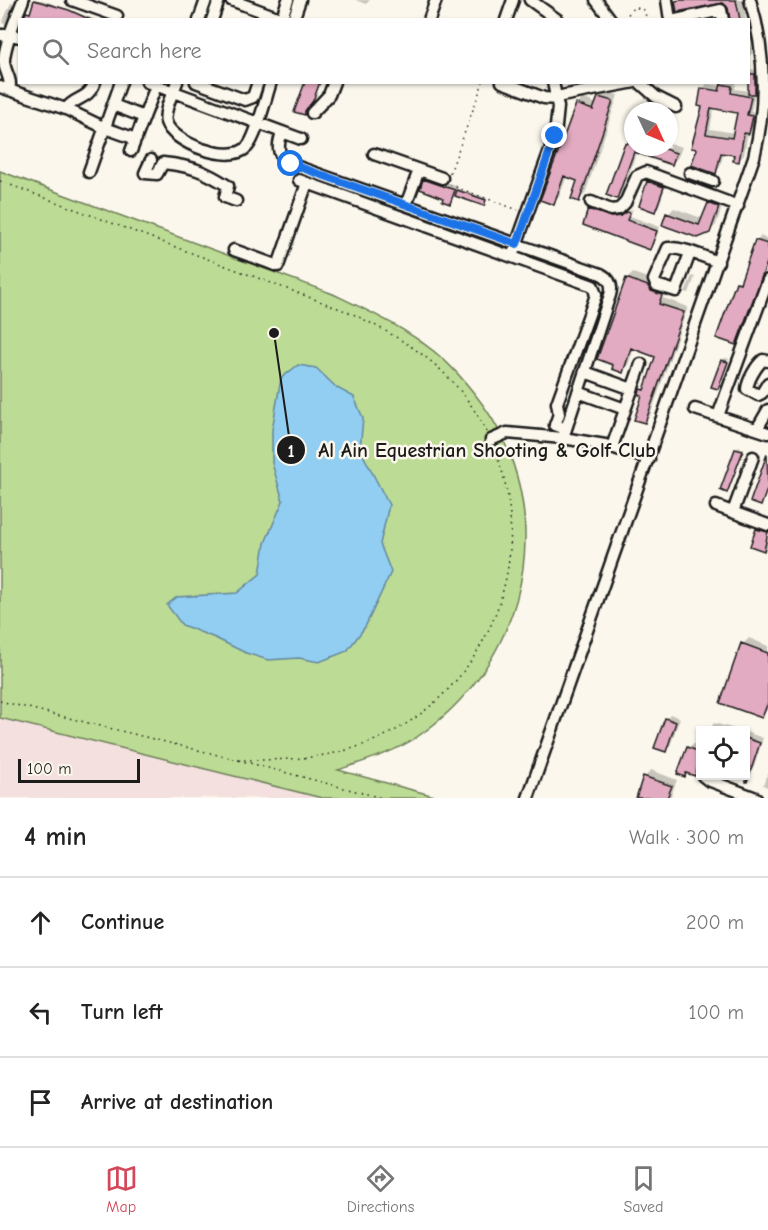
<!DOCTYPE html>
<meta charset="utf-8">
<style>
:root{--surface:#fff;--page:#f2f2f2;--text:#222;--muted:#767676;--line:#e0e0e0;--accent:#d1495b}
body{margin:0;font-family:"Comic Neue",sans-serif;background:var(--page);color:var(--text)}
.controls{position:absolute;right:18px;bottom:18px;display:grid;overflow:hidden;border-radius:0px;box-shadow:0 2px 4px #0004}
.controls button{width:54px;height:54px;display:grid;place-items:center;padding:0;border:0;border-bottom:2px solid var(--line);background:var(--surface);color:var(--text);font:30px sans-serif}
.compass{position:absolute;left:624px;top:102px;width:54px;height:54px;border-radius:50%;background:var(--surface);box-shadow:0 2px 4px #0004;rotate:134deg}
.scale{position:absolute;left:18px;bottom:15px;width:122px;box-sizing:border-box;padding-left:6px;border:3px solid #1c1c1c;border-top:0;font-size:16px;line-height:21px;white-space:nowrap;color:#1c1c1c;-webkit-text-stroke:4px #fbf7ec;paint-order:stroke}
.stop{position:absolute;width:18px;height:18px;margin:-14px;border:4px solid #1a73e8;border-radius:50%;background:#fff}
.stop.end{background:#1a73e8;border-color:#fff;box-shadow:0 2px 6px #0008}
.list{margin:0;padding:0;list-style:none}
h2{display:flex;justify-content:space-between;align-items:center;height:78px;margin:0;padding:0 24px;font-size:26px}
h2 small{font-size:20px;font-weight:400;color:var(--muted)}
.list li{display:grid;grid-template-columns:39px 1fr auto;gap:18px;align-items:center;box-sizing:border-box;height:90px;padding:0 24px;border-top:2px solid var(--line)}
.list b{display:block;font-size:22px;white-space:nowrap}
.list em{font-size:20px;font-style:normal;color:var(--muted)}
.icon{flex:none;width:33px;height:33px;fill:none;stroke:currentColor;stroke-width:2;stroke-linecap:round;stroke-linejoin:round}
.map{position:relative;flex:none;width:768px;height:798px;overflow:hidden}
.search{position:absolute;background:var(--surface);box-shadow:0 2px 4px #0004;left:18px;right:18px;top:18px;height:66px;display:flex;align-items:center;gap:15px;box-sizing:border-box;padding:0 21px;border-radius:0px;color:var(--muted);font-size:22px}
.sheet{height:348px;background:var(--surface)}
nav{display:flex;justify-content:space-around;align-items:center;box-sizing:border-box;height:84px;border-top:2px solid var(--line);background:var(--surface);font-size:16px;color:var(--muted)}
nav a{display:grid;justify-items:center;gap:3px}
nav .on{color:var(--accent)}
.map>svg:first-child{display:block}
.built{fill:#f4e0df}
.green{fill:#bcdb94;stroke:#6c7c58;stroke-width:1.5}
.water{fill:#92cef2;stroke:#63879c;stroke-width:1.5}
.shadow{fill:#0003;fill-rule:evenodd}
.building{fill:#e2abc1;stroke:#1c1c1c;stroke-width:1.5;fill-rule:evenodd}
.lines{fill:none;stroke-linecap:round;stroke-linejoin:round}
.minor-casing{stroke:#1c1c1c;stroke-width:15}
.path{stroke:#1c1c1c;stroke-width:1.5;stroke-dasharray:1.5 4.5;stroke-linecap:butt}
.minor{stroke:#fbf7ec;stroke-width:10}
.route{stroke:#1a73e8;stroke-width:8}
.leader{fill:none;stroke:#1c1c1c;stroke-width:2}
.callout-dot{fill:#1c1c1c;stroke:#fbf7ec;stroke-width:2}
.mark-label{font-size:18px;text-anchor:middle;font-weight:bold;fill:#fff}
.callout-label{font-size:20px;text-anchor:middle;font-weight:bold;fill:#1c1c1c;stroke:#fbf7ec;stroke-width:5;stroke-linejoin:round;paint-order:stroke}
</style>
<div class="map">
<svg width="768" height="798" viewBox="0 0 768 798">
<rect width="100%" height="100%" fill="#fbf7ec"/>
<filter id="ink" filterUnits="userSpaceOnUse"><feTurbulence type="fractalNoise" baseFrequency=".0167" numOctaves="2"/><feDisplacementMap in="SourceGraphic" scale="12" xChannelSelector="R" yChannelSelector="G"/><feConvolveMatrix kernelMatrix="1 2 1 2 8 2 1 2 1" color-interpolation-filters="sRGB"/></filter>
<g filter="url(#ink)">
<path class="built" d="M0 718 321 798H0Z"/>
<path class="green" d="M0 171 333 294C377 315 424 336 458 374 473 391 490 412 500 433 555 541 516 670 417 737 393 753 365 761 338 770L442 798H322L0 718Z"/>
<path class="water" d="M298 365 316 368 337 388 354 397 363 418 360 449 389 505 380 544 391 572 365 627 347 651 319 662 299 658 268 660 246 653 215 638 182 625 167 605 177 597 237 593 260 574 265 543 283 501 272 463V430L281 378Z"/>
<path class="shadow" d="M36 0H42L97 20H25L28 13H31Z
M355 0H370L366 4Z
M678 0H743L746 20H732L727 3 720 1 677 2Z
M11 3 14 4 7 21 5 24 2 23Z
M748 30 753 53 748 57Z
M748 69 759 70 760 88 755 93 751 111 757 112 754 127 748 132 744 155 739 160 735 154 724 152 720 167 716 172 699 148 703 105 702 89 707 84 722 86 724 82H736L735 89 750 91ZM714 107 739 112 735 133 710 129Z
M605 91 618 95 585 194 579 200V180L567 176 559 197 553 203 577 104 583 98 597 104 599 98Z
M632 139 633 147H669V143L682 147 678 157 672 164 637 151 623 191 617 197 626 146Z
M429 176 458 186 455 194 460 189 487 198 485 202 483 204 455 194 449 202 425 180Z
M653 177 667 182 659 206 655 210 641 205 649 181Z
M715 198 724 201 716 225 709 232 668 214 674 208 704 219 709 204Z
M594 206 616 214 626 212 633 209 630 216 660 227 654 244 649 248 590 210Z
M761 236 768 239V264L740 339 736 343 737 282 743 279 757 241Z
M633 273 654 280 666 289 663 298 688 307 650 416 645 422 644 395 642 390 647 384 657 356 634 348 628 365 622 371 627 279Z
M692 276 695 277 689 293 685 292Z
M725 358 729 359 718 388 722 360Z
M739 447 744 449 727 491 736 449Z
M768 459V489L761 504 766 461Z
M761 526 768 528V551L752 545 757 529Z
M749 638 768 646V709L762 716 743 644Z
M670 714 680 718 670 746 665 750 666 719Z
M714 723 739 730H709Z
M746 732 763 738 754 767 749 772 746 771Z
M693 744 700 745V765L695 774 688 772 684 775 688 748Z
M651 770 677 780 670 798H638L645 777Z
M768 773V786L767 787 763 785Z"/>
<path class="building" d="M34 0 69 10 91 20H23L26 12 30 13Z
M681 0H736L740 20H730L728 8 723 3 677 12 675 1Z
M748 74H755V94H748Z
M305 82H320L313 101 305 111V115L294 112Z
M721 84 732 86 731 93 751 97 747 115 753 116 749 134 744 133 739 162 733 161 734 155 721 153 716 174 691 165 697 149 691 148 702 107 698 106 701 88 719 91ZM711 108 737 113 732 138 706 134Z
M598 97 613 101 579 202 571 199 577 181 564 176 554 205 540 200 576 104 593 110Z
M633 140V147H659L676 153 672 165 634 152 617 199 606 195 624 145Z
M423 179 455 190 450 204 442 201 443 198 420 189Z
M647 181 664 187 655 212 639 206Z
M457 190 486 200 484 206 455 196Z
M708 203 719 207 710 233 698 238 662 225 666 213 699 225Z
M588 209 611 217 621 216 627 212 630 213 627 220 657 231 650 250 583 225Z
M755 240 768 244V260L736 345 716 338 736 282 740 283Z
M626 278 648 286 651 291 662 295 659 304 684 312 645 423 634 420 642 396 639 395 640 389 644 390 655 357 631 348 623 373 612 369 613 365 597 359Z
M721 360 728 362 718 389 711 387Z
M735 449 743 451 727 493 720 490Z
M767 454 768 487 761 506 750 502Z
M756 529 768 532 764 551 750 546Z
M741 643 768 653V702L762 718 720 703Z
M665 718 676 722 666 752 654 748Z
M746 738 760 743 747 782H746Z
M687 747 700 752V760L695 776 686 773 685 777 677 774Z
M643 776 672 786 667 798H636Z"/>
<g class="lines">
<defs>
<path id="minor" d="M72 0 117 16
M231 0 285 20
M530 0 558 20
M596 0 611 20
M667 0 670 20
M199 20 206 0
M212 20 219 0
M281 20 288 0
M293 20 300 0
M429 20 436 0
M506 20 513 0
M676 20 721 10 723 20
M0 35H11L20 37
M147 82 301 139
M177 82C173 93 163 111 166 122 172 143 231 165 247 147 256 138 266 97 271 82
M196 82 245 100 253 97 258 82
M502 82 544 98 557 99
M639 82 656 97 676 107
M0 87 66 109 105 128 136 139
M9 90C13 78 3 71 4 59 6 40 16 18 23 0
M556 97 635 82
M113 105 144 117
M66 109C75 96 88 101 95 82
M312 113 329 95 334 82
M282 132C278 144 276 153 287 163L601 274C610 279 613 285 610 295L563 438
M131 151 156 86
M374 154 442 178
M151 160 145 173 157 174 163 163C191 166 205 171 228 186L225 197 236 201
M89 172 121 82
M690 173 713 181
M299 180 593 286 596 295 557 403 559 414 555 425 566 429
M591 202 611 210 619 209 625 203 637 176 646 172 738 206
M406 205 419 170
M234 250 278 266 307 183
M514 251 555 136 558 107 553 82
M690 253 676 291 656 285 654 280 668 248C683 247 704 257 718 262
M768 361 763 360C756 366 748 380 747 389L758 395 762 393 768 383
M585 372 632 389
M578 392 625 409
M695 409 768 433
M718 416 768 280
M757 429 768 410
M491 440 507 433 563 438 605 445 649 459
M612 447 641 364
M716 506 768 525
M733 512 753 457
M703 776 708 780 756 798
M528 798 754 157C767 104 766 53 750 0"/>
</defs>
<use href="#minor" class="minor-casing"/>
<path class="path" d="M626 20 630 10 637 8 644 10 647 20
M450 173 483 82
M0 181 351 313C413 344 454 369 487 432
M450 185 518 210
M0 701 238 760 382 798
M238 760C275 760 312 760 347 750 477 714 544 570 494 448"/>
<use href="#minor" class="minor"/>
</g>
</g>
<g class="lines" filter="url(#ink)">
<path class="route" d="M291 164 517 244 555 136"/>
</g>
<path class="leader" d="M274 333L291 450"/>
<g class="callout-dot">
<circle cx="274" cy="333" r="6"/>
<circle cx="291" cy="450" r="15"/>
</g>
<g class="mark-label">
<text x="291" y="457">1</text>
</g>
<g class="callout-label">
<text x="487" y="457">Al Ain Equestrian Shooting &amp; Golf Club</text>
</g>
</svg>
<div class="controls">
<button><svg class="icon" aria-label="locate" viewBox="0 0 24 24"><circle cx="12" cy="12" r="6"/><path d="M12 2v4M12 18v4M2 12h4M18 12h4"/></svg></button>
</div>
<svg class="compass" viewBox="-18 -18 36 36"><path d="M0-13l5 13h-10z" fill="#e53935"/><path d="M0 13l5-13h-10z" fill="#767676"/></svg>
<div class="scale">100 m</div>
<div class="stop" style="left:291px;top:164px"></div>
<div class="stop end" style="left:555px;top:136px"></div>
<div class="search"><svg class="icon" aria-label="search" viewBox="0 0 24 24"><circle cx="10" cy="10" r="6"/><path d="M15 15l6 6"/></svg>Search here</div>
</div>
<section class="sheet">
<h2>4 min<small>Walk · 300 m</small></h2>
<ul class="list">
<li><svg class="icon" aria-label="ahead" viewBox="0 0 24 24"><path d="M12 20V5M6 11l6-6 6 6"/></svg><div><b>Continue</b></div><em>200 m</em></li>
<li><svg class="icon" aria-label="left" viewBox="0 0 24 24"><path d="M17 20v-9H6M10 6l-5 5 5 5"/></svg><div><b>Turn left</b></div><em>100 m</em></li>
<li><svg class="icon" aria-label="arrive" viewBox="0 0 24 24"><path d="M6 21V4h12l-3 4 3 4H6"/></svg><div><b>Arrive at destination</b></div></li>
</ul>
</section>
<nav>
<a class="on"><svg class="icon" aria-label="map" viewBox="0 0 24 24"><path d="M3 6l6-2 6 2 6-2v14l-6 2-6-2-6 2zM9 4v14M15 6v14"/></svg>Map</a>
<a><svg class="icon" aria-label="directions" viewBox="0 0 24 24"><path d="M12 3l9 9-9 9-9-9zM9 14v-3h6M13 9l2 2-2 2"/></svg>Directions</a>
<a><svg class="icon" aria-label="saved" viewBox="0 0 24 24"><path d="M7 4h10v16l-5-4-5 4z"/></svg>Saved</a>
</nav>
